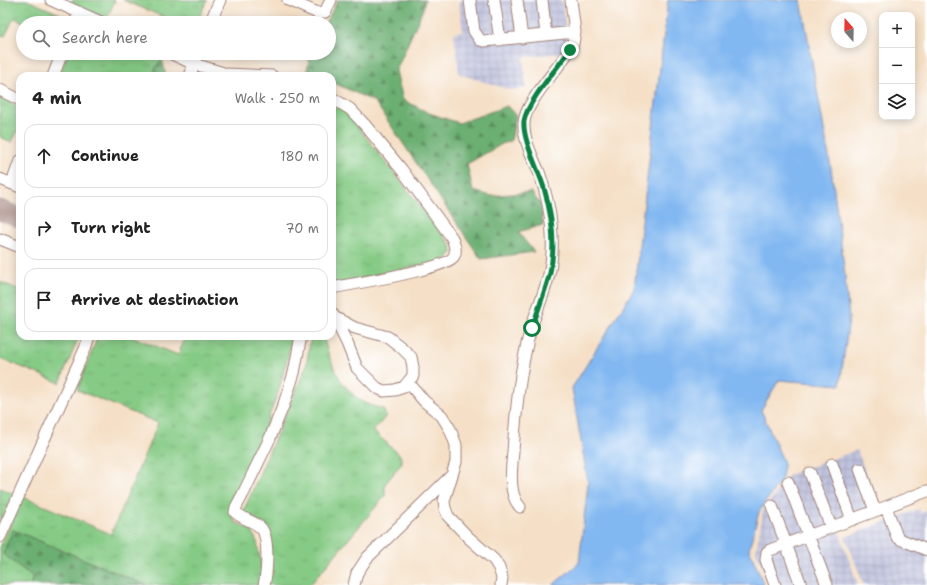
<!DOCTYPE html>
<meta charset="utf-8">
<style>
:root{--surface:#fff;--page:#f6f6f6;--text:#222;--muted:#767676;--line:#e0e0e0}
body{margin:0;font-family:"Shantell Sans",sans-serif;background:var(--page);color:var(--text)}
.controls{position:absolute;right:12px;top:12px;display:grid;overflow:hidden;border-radius:8px;box-shadow:0 2px 10px #0003}
.controls button{width:36px;height:36px;display:grid;place-items:center;padding:0;border:0;border-bottom:1px solid var(--line);background:var(--surface);color:var(--text);font:20px sans-serif}
.compass{position:absolute;left:831px;top:12px;width:36px;height:36px;border-radius:50%;background:var(--surface);box-shadow:0 2px 10px #0003;rotate:340deg}
.stop{position:absolute;width:12px;height:12px;margin:-9px;border:3px solid #0b8043;border-radius:50%;background:#fff}
.stop.end{background:#0b8043;border-color:#fff;box-shadow:0 1px 4px #0008}
.list{margin:0;padding:0;list-style:none}
h2{display:flex;justify-content:space-between;align-items:center;height:52px;margin:0;padding:0 16px;font-size:17px}
h2 small{font-size:13px;font-weight:400;color:var(--muted)}
.list li{display:grid;grid-template-columns:26px 1fr auto;gap:12px;align-items:center;box-sizing:border-box;height:64px;margin:0 8px 8px;padding:0 8px;border:1px solid var(--line);border-radius:12px}
.list b{display:block;font-size:15px;white-space:nowrap}
.list em{font-size:13px;font-style:normal;color:var(--muted)}
.icon{flex:none;width:22px;height:22px;fill:none;stroke:currentColor;stroke-width:2;stroke-linecap:round;stroke-linejoin:round}
.map{position:relative;flex:none;width:927px;height:585px;overflow:hidden}
.search{position:absolute;background:var(--surface);box-shadow:0 2px 10px #0003;left:16px;top:16px;width:320px;height:44px;display:flex;align-items:center;gap:10px;box-sizing:border-box;padding:0 14px;border-radius:22px;color:var(--muted);font-size:15px}
.panel{position:absolute;background:var(--surface);box-shadow:0 2px 10px #0003;left:16px;top:72px;width:320px;height:268px;border-radius:12px}
.map>svg:first-child{display:block}
.industrial{fill:url(#industrial-grid)}
.grass{fill:url(#grass-tufts);stroke:#687558}
.forest{fill:url(#forest-firs);stroke:#5b674e}
.water{fill:#82b8f1;stroke:#666c8e}
.lines{fill:none;stroke-linecap:round;stroke-linejoin:round}
.taxiway{stroke:#a08079;stroke-width:21}
.minor-casing{stroke:#a08079;stroke-width:13}
.minor{stroke:#fff;stroke-width:11}
.route{stroke:#0b8043;stroke-width:5}
</style>
<div class="map">
<svg width="927" height="585" viewBox="0 0 927 585">
<defs>
<pattern id="industrial-grid" width="8" height="8" patternUnits="userSpaceOnUse"><rect width="8" height="8" fill="#bfc2dd"/><path d="M0 4h8M4 0v8" fill="none" stroke="#a6a6be"/></pattern>
<pattern id="grass-tufts" width="24" height="20" patternUnits="userSpaceOnUse"><rect width="24" height="20" fill="#86cb85"/><path d="M3 7l-1-3M5 7V3M7 7l1-3M15 17l-1-3M17 17v-4M19 17l1-3" fill="none" stroke="#75ae73"/></pattern>
<pattern id="forest-firs" width="22" height="20" patternUnits="userSpaceOnUse"><rect width="22" height="20" fill="#6caf72"/><path d="M5 1l3.5 6h-7zM16 11l3.5 6h-7z" fill="#5b8e5e"/></pattern>
</defs>
<rect width="100%" height="100%" fill="#fff"/>
<filter id="ink" filterUnits="userSpaceOnUse"><feTurbulence type="fractalNoise" baseFrequency=".025" numOctaves="2"/><feDisplacementMap in="SourceGraphic" scale="8" xChannelSelector="R" yChannelSelector="G"/><feConvolveMatrix kernelMatrix="1 2 1 2 8 2 1 2 1" color-interpolation-filters="sRGB"/></filter>
<filter id="wash" filterUnits="userSpaceOnUse"><feTurbulence type="fractalNoise" baseFrequency=".012" numOctaves="4" result="noise"/><feDisplacementMap in="SourceGraphic" scale="16" xChannelSelector="R" yChannelSelector="G"/><feGaussianBlur stdDeviation="0.9" result="paint"/><feColorMatrix in="noise" values="0 0 0 0 0 0 0 0 0 0 0 0 0 0 0 0 0 1.4 0 .05"/><feComposite in="paint" operator="in"/></filter>
<g filter="url(#wash)">
<rect width="100%" height="100%" fill="#f5e0c7"/>
<path class="industrial" d="M459 0H562L567 44 561 53 523 57 526 88 511 90 459 74 454 33 463 31Z
M857 450 881 513 838 529 858 585H771L756 552 763 511 789 475Z
M919 509 921 513 927 511V585H864L845 537Z"/>
<path class="grass" d="M0 0H27L60 14 64 23H26L14 18 5 36 0 35Z
M72 0H115L106 21 73 6Z
M123 0H207L197 23H170L171 20Z
M68 53H150L162 58 155 69 156 76H59Z
M0 97 20 108V126L12 142 0 137Z
M332 104 347 113 451 245 452 253 445 260 332 285Z
M0 282 20 290V336H79L60 383 0 358Z
M98 336H131L178 355 186 336H293L278 393 231 515 235 522 251 530 257 542 262 571 260 585H146L13 530 3 554 33 577 30 585H0V547L23 497 111 534 158 423 77 390Z
M311 336H323C331 363 339 388 365 403 370 406 377 407 383 409L386 416 373 431 400 455 402 463 385 484V496L310 585H267L271 548 266 526 243 512 306 367Z
M0 488 14 494 0 522Z"/>
<path class="forest" d="M338 0H425L423 9 396 71 403 100 429 113 459 123 507 106 516 116 511 141 502 144 467 164 473 191 491 196 531 192 541 205 543 225 518 232 534 252 481 259 375 102 332 82V76H318L307 71 310 53H329V23H325Z
M162 58 166 76H156L155 69Z
M13 530 146 585H30L33 577 3 554Z"/>
<path class="water" d="M668 0H801L831 168 844 266 849 319 840 385 779 380 761 410 784 463 782 478 759 512 749 549 764 585H553L579 563 588 483 572 388 634 289Z"/>
<g class="lines">
<path class="taxiway" d="M0 210 20 218"/>
</g>
</g>
<g filter="url(#ink)">
<g class="lines">
<defs>
<path id="minor" d="M51 0 103 23
M288 0 320 14 325 12 331 0
M470 0 474 31 480 40 484 41 575 32
M494 0 500 40
M517 0 522 38
M542 0 546 35
M75 23 79 12
M210 23 220 0
M170 53 194 64 227 74 272 76
M53 76 62 53
M190 76 198 53
M0 90 20 100
M332 98 350 109 365 125 402 170 452 238C454 244 457 251 454 256 448 269 350 284 332 288
M0 179 20 187
M12 183 20 161
M0 239 20 247
M332 313 347 343 357 368 377 388 384 391 395 390 404 387 408 382 413 376V367L411 357 402 348 388 337 355 328 336 318
M408 382 424 401 442 416 450 429 456 445V462L444 501 445 508 448 516 469 538 494 560 499 568 502 578 501 585
M832 464 852 520
M860 469 875 511
M810 473 831 527
M788 482 827 585
M772 506 801 585
M520 507C518 504 516 502 515 499 509 485 512 465 513 451 516 409 520 368 531 328 537 309 546 290 550 270 556 237 550 204 539 172 533 158 523 139 524 123 525 101 562 66 573 44L575 32 571 0
M886 507 897 537 902 540 927 550
M0 537 85 349 89 336
M264 585C267 573 270 535 260 527 252 520 242 519 235 512L236 507 243 494 270 438 284 404 294 373 301 336
M354 585 357 573 367 558 452 475
M775 585 766 560 767 552 770 550 875 511 927 491"/>
</defs>
<use href="#minor" class="minor-casing"/>
<use href="#minor" class="minor"/>
</g>
</g>
<g class="lines" filter="url(#ink)">
<path class="route" d="M532 328C538 310 545 291 550 273 556 245 552 215 544 188 539 171 522 139 524 121 527 102 558 67 570 50"/>
</g>
</svg>
<div class="controls">
<button>+</button>
<button>−</button>
<button><svg class="icon" aria-label="layers" viewBox="0 0 24 24"><path d="M12 4l9 5-9 5-9-5zM3 14l9 5 9-5"/></svg></button>
</div>
<svg class="compass" viewBox="-18 -18 36 36"><path d="M0-13l5 13h-10z" fill="#e53935"/><path d="M0 13l5-13h-10z" fill="#767676"/></svg>
<div class="stop" style="left:532px;top:328px"></div>
<div class="stop end" style="left:570px;top:50px"></div>
<div class="search"><svg class="icon" aria-label="search" viewBox="0 0 24 24"><circle cx="10" cy="10" r="6"/><path d="M15 15l6 6"/></svg>Search here</div>
<section class="panel">
<h2>4 min<small>Walk · 250 m</small></h2>
<ul class="list">
<li><svg class="icon" aria-label="ahead" viewBox="0 0 24 24"><path d="M12 20V5M6 11l6-6 6 6"/></svg><div><b>Continue</b></div><em>180 m</em></li>
<li><svg class="icon" aria-label="right" viewBox="0 0 24 24"><path d="M7 20v-9h11M14 6l5 5-5 5"/></svg><div><b>Turn right</b></div><em>70 m</em></li>
<li><svg class="icon" aria-label="arrive" viewBox="0 0 24 24"><path d="M6 21V4h12l-3 4 3 4H6"/></svg><div><b>Arrive at destination</b></div></li>
</ul>
</section>
</div>
